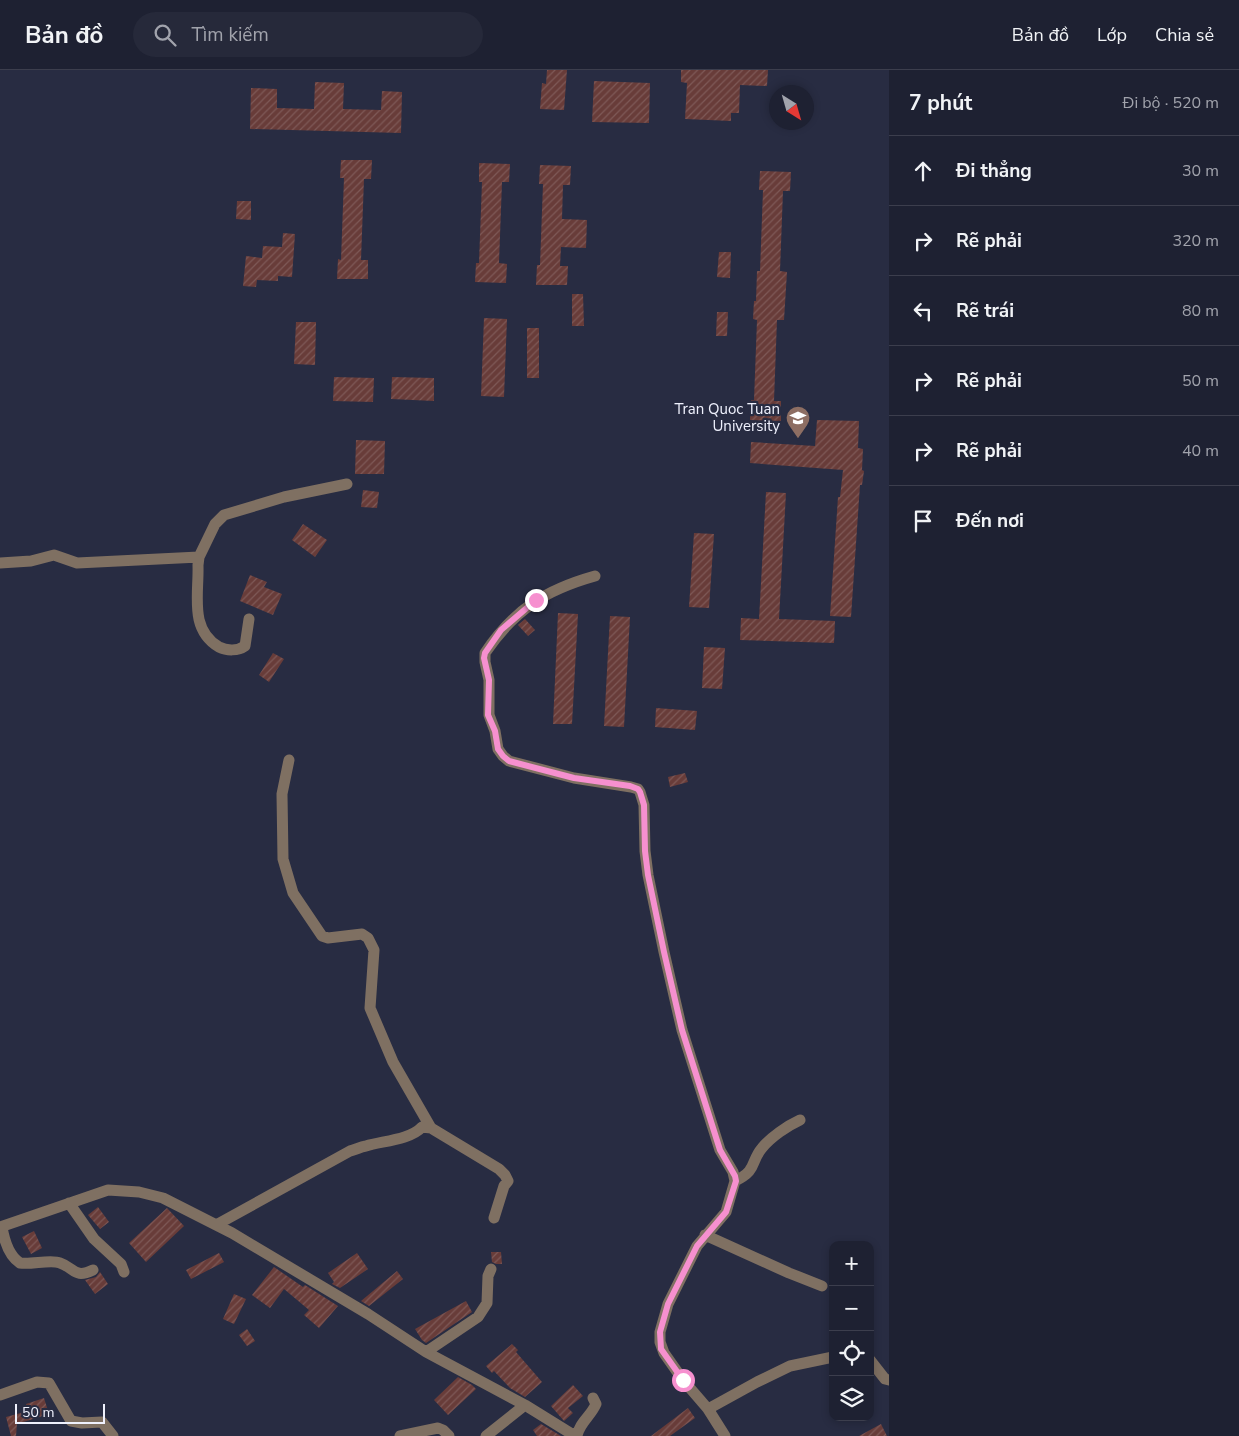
<!DOCTYPE html>
<html lang="vi">
<meta charset="utf-8">
<style>
:root{--surface:#1e2132;--page:#26293a;--text:#f1f3f6;--muted:#a1a3ac;--line:#3c3e4d}
body{margin:0;font-family:"Nunito Sans",sans-serif;background:var(--page);color:var(--text)}
.controls{position:absolute;right:15px;bottom:15px;display:grid;overflow:hidden;border-radius:10px;box-shadow:0 2px 8px #0003}
.controls button{width:45px;height:45px;display:grid;place-items:center;padding:0;border:0;border-bottom:1px solid var(--line);background:var(--surface);color:var(--text);font:25px sans-serif}
.compass{position:absolute;left:769px;top:15px;width:45px;height:45px;border-radius:50%;background:var(--surface);box-shadow:0 2px 8px #0003;rotate:143deg}
.scale{position:absolute;left:15px;bottom:12px;width:90px;box-sizing:border-box;padding-left:5px;border:2px solid #eff1fd;border-top:0;font-size:14px;line-height:18px;white-space:nowrap;color:#eff1fd;-webkit-text-stroke:4px #282c42;paint-order:stroke}
.stop{position:absolute;width:15px;height:15px;margin:-11px;border:4px solid #f690cf;border-radius:50%;background:#fff}
.stop.end{background:#f690cf;border-color:#fff;box-shadow:0 1px 5px #0008}
.list{margin:0;padding:0;list-style:none}
h2{display:flex;justify-content:space-between;align-items:center;height:65px;margin:0;padding:0 20px;font-size:21px}
h2 small{font-size:16px;font-weight:400;color:var(--muted)}
.list li{display:grid;grid-template-columns:32px 1fr auto;gap:15px;align-items:center;box-sizing:border-box;height:70px;padding:0 20px;border-top:1px solid var(--line)}
.list b{display:block;font-size:19px;white-space:nowrap}
.list em{font-size:16px;font-style:normal;color:var(--muted)}
.icon{flex:none;width:28px;height:28px;fill:none;stroke:currentColor;stroke-width:2;stroke-linecap:round;stroke-linejoin:round}
.map{position:relative;flex:none;width:889px;height:1366px;overflow:hidden}
header{display:flex;align-items:center;gap:30px;box-sizing:border-box;height:70px;padding:0 25px;background:var(--surface);border-bottom:1px solid var(--line)}
header strong{font-size:24px}
nav{display:flex;gap:28px;margin-inline-start:auto;font-size:18px}
.search{width:350px;height:45px;background:var(--page);display:flex;align-items:center;gap:12px;box-sizing:border-box;padding:0 18px;border-radius:28px;color:var(--muted);font-size:19px}
main{display:flex}
aside{flex:1;background:var(--surface)}
.map>svg:first-child{display:block}
.building{fill:url(#building-hatch)}
.lines{fill:none;stroke-linecap:round;stroke-linejoin:round}
.street{stroke:#7f7062;stroke-width:11}
.route{stroke:#f690cf;stroke-width:6}
.labels{text-anchor:middle;stroke-width:4.5;stroke-linejoin:round;paint-order:stroke}
.poi-label{font-size:15px;fill:#eff1fd;stroke:#282c42;text-anchor:end}
</style>
<header>
<strong>Bản đồ</strong>
<div class="search"><svg class="icon" aria-label="search" viewBox="0 0 24 24"><circle cx="10" cy="10" r="6"/><path d="M15 15l6 6"/></svg>Tìm kiếm</div>
<nav><a>Bản đồ</a><a>Lớp</a><a>Chia sẻ</a></nav>
</header>
<main>
<div class="map">
<svg width="889" height="1366" viewBox="0 0 889 1366">
<defs>
<pattern id="building-hatch" width="6" height="6" patternUnits="userSpaceOnUse" patternTransform="scale(1.25)"><rect width="6" height="6" fill="#683c39"/><path d="M-1 1l2-2M0 6l6-6M5 7l2-2" fill="none" stroke="#7e5957"/></pattern>
</defs>
<rect width="100%" height="100%" fill="#282c42"/>
<path class="building" d="M547 0H567L564 40 540 39 542 13 546 14Z
M681 0H768L767 16 740 15 739 43H731V51L685 49 687 13 681 12Z
M594 11 650 13 649 53 592 52Z
M315 12 344 13 343 39 381 40 382 21 402 22 401 63 250 59 251 18 277 19V38L314 39Z
M341 90H372L371 109H364L361 190H368V209H337L338 189 341 190 344 108H340Z
M479 93 510 94 509 112H502L499 193 507 194 506 213 475 212 476 193H479L482 112H479Z
M540 95 571 96 570 115H563L562 149 587 150 586 178 561 177 560 196H568L567 215H536L537 195H540L543 114H539Z
M760 101 791 102 790 121H783L780 201 787 202 784 250H777L774 331H781V351L750 350 751 330H754L757 250 753 249 754 231H756L757 201H760L763 120H759Z
M237 131H251V150L236 149Z
M283 163 295 164 292 207 278 206V211L257 210 256 217 243 216 246 186 262 188 263 176 282 177Z
M719 182H731L730 208 717 207Z
M572 224H583L584 256H572Z
M717 242H728L727 266H716Z
M484 248 507 249 504 327 481 326Z
M296 252H316L315 295 294 294Z
M527 258H539V308H527Z
M334 307 374 308 373 332 333 331Z
M392 307 434 308V331L391 329Z
M817 350 859 351 858 378 863 379 862 400 864 401 862 415H860L851 547 830 546 838 427H840L843 400 750 393 751 372 815 376Z
M356 370 385 371 384 404H355Z
M363 420 379 422 377 438 361 437Z
M766 422 786 423 779 549 835 551 834 573 740 570 741 548 759 549Z
M303 454 327 470 315 487 292 470Z
M694 463 714 464 709 538 689 537Z
M250 505 267 512 264 517 282 524 273 545 240 531Z
M558 543 578 544 572 654H553Z
M610 546 630 547 624 657 604 656Z
M525 549 535 560 528 566 518 555Z
M704 577 725 578 722 619 702 618Z
M273 583 284 589 269 612 259 605Z
M656 638 697 641 695 660 655 657Z
M685 703 688 712 670 717 668 707Z
M98 1137 109 1152 100 1159 88 1145Z
M167 1138 184 1156 146 1192 129 1173Z
M34 1161 42 1178 31 1184 22 1167Z
M491 1182H501L502 1194H496L492 1192Z
M219 1183 224 1192 191 1209 186 1200Z
M357 1183 368 1199 340 1218 332 1214 334 1212 328 1203Z
M274 1197 303 1217 305 1215 338 1236 319 1258 304 1245 309 1240 284 1219 270 1238 252 1225Z
M397 1201 403 1209 369 1236 361 1231Z
M100 1202 108 1214 95 1224 85 1210 96 1207Z
M234 1224 246 1229 234 1254 223 1249Z
M466 1231 472 1242 426 1273 422 1270 415 1259Z
M247 1259 255 1271 247 1276 239 1265Z
M512 1274 518 1280 516 1282 542 1312 525 1327 510 1318 494 1301 492 1303 486 1296Z
M458 1307 472 1315 476 1319 448 1345 434 1330Z
M573 1315 583 1326 568 1338 573 1343 564 1351 551 1336Z
M44 1328 49 1344 17 1354 16 1366H11L6 1347 28 1341 26 1334Z
M688 1338 695 1348 670 1366H651Z
M541 1354 561 1366H537L533 1360Z
M881 1354 887 1366H859Z"/>
<g class="lines">
<path class="street" d="M0 493 31 491 54 485 77 493 199 487
M595 506C545 520 514 540 485 583V592L489 610V645L495 661 498 679 503 686 509 691 574 708 631 717 638 719 640 722 644 735 645 781 648 805 664 882 682 960 720 1080 733 1102 735 1111 726 1142 697 1176 668 1234 660 1262V1272L664 1283 683 1310 708 1339 725 1366
M249 549 245 576C238 581 227 581 219 577 189 559 199 525 198 495L199 487 215 454 224 445 284 427 347 414
M289 690 282 724 283 789 293 823 322 866 328 868 362 864 368 868 374 880 370 938 393 992 431 1058
M735 1111C758 1100 750 1092 762 1078 771 1067 787 1056 800 1050
M69 1133 94 1169 121 1194 124 1202
M216 1155 350 1081C355 1080 360 1077 366 1076 382 1071 410 1070 422 1057L431 1058 499 1099 505 1105 508 1111 504 1116 494 1148
M0 1157 108 1120 139 1122 163 1128 232 1163 368 1244 426 1282 525 1335 575 1366
M2 1157C4 1169 9 1186 20 1193 31 1195 51 1189 60 1193 75 1198 74 1209 93 1200
M705 1165 789 1203 822 1216
M426 1282 478 1247 487 1233 488 1206 491 1199
M870 1290 885 1309 889 1310
M0 1325 37 1312 49 1313 71 1351 82 1353 102 1352 113 1366
M708 1339 757 1312 790 1296 833 1287
M400 1366 438 1358 443 1360 449 1366
M486 1366 525 1335
M577 1366C579 1353 591 1346 596 1334L593 1328"/>
</g>
<g class="lines">
<path class="route" d="M536 530 501 560 485 583 484 588 489 610 488 645 495 661 498 679 503 686 509 691 574 708 630 716 638 719 640 722 644 735 645 781 648 805 664 882 682 960 720 1080 735 1106 736 1111 726 1142 697 1176 668 1234 660 1262 661 1279 683 1310"/>
</g>
<defs>
<symbol id="university-pin" viewBox="-11 -11 22 30"><path d="M0 17L-7.5 6A9.5 9.5 0 1 1 7.5 6Z" fill="#8d6e63" stroke="#282c42"/><path d="M0-5L7-2L0 1L-7-2ZM-4 1L0 2.5L4 1V4Q0 6-4 4Z" fill="#fff"/></symbol>
</defs>
<g fill-rule="evenodd">
<use href="#university-pin" x="784" y="334" width="28" height="38"/>
</g>
<g class="labels">
<g class="poi-label">
<text x="780" y="344">Tran Quoc Tuan<tspan x="780" dy="17">University</tspan></text>
</g>
</g>
</svg>
<div class="controls">
<button>+</button>
<button>−</button>
<button><svg class="icon" aria-label="locate" viewBox="0 0 24 24"><circle cx="12" cy="12" r="6"/><path d="M12 2v4M12 18v4M2 12h4M18 12h4"/></svg></button>
<button><svg class="icon" aria-label="layers" viewBox="0 0 24 24"><path d="M12 4l9 5-9 5-9-5zM3 14l9 5 9-5"/></svg></button>
</div>
<svg class="compass" viewBox="-18 -18 36 36"><path d="M0-13l5 13h-10z" fill="#e53935"/><path d="M0 13l5-13h-10z" fill="#a1a3ac"/></svg>
<div class="scale">50 m</div>
<div class="stop" style="left:683px;top:1310px"></div>
<div class="stop end" style="left:536px;top:530px"></div>
</div>
<aside>
<h2>7 phút<small>Đi bộ · 520 m</small></h2>
<ul class="list">
<li><svg class="icon" aria-label="ahead" viewBox="0 0 24 24"><path d="M12 20V5M6 11l6-6 6 6"/></svg><div><b>Đi thẳng</b></div><em>30 m</em></li>
<li><svg class="icon" aria-label="right" viewBox="0 0 24 24"><path d="M7 20v-9h11M14 6l5 5-5 5"/></svg><div><b>Rẽ phải</b></div><em>320 m</em></li>
<li><svg class="icon" aria-label="left" viewBox="0 0 24 24"><path d="M17 20v-9H6M10 6l-5 5 5 5"/></svg><div><b>Rẽ trái</b></div><em>80 m</em></li>
<li><svg class="icon" aria-label="right" viewBox="0 0 24 24"><path d="M7 20v-9h11M14 6l5 5-5 5"/></svg><div><b>Rẽ phải</b></div><em>50 m</em></li>
<li><svg class="icon" aria-label="right" viewBox="0 0 24 24"><path d="M7 20v-9h11M14 6l5 5-5 5"/></svg><div><b>Rẽ phải</b></div><em>40 m</em></li>
<li><svg class="icon" aria-label="arrive" viewBox="0 0 24 24"><path d="M6 21V4h12l-3 4 3 4H6"/></svg><div><b>Đến nơi</b></div></li>
</ul>
</aside>
</main>
